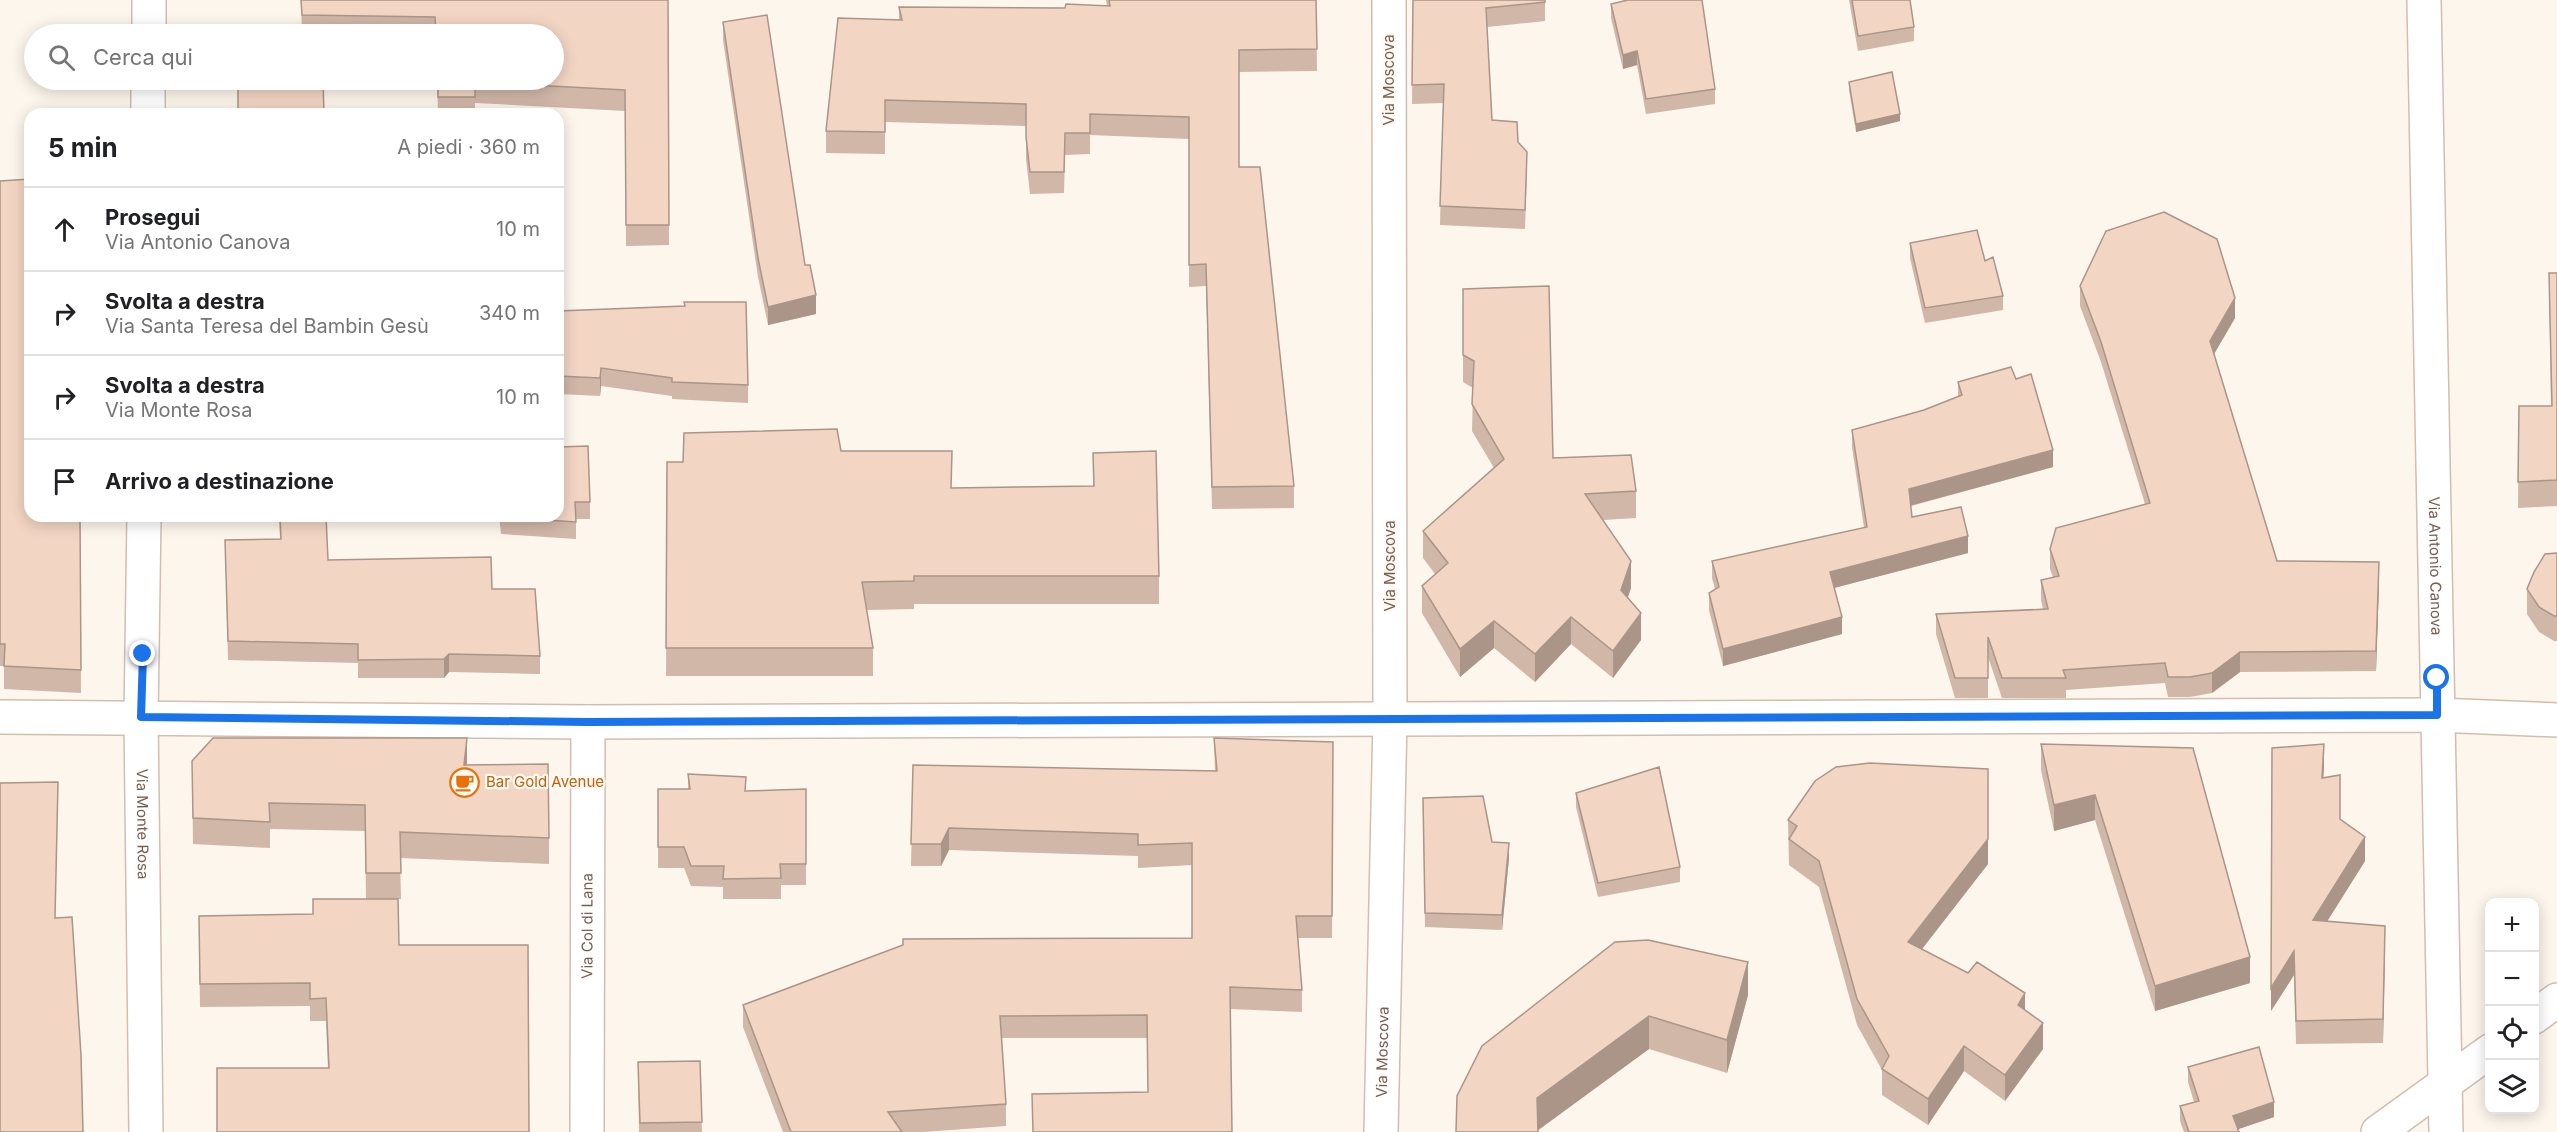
<!DOCTYPE html>
<html lang="it">
<meta charset="utf-8">
<style>
:root{--surface:#fff;--page:#f6f6f6;--text:#202124;--muted:#757577;--line:#e0e0e0}
body{margin:0;font-family:Inter,sans-serif;background:var(--page);color:var(--text)}
.controls{position:absolute;right:18px;bottom:18px;display:grid;overflow:hidden;border-radius:12px;box-shadow:0 3px 15px #0003}
.controls button{width:54px;height:54px;display:grid;place-items:center;padding:0;border:0;border-bottom:2px solid var(--line);background:var(--surface);color:var(--text);font:30px sans-serif}
.stop{position:absolute;width:18px;height:18px;margin:-14px;border:4px solid #1a73e8;border-radius:50%;background:#fff}
.stop.end{background:#1a73e8;border-color:#fff;box-shadow:0 2px 6px #0008}
.list{margin:0;padding:0;list-style:none}
h2{display:flex;justify-content:space-between;align-items:center;height:78px;margin:0;padding:0 24px;font-size:26px}
h2 small{font-size:20px;font-weight:400;color:var(--muted)}
.list li{display:grid;grid-template-columns:39px 1fr auto;gap:18px;align-items:center;box-sizing:border-box;height:84px;padding:0 24px;border-top:2px solid var(--line)}
.list b{display:block;font-size:22px;white-space:nowrap}
.list p{margin:0;font-size:20px;white-space:nowrap;color:var(--muted)}
.list em{font-size:20px;font-style:normal;color:var(--muted)}
.icon{flex:none;width:33px;height:33px;fill:none;stroke:currentColor;stroke-width:2;stroke-linecap:round;stroke-linejoin:round}
.map{position:relative;flex:none;width:2557px;height:1132px;overflow:hidden}
.search{position:absolute;background:var(--surface);box-shadow:0 3px 15px #0003;left:24px;top:24px;width:540px;height:66px;display:flex;align-items:center;gap:15px;box-sizing:border-box;padding:0 21px;border-radius:33px;color:var(--muted);font-size:22px}
.panel{position:absolute;background:var(--surface);box-shadow:0 3px 15px #0003;left:24px;top:108px;width:540px;height:414px;border-radius:18px}
.map>svg:first-child{display:block}
.lines{fill:none;stroke-linecap:round;stroke-linejoin:round}
.street-casing{stroke:#d1beb0;stroke-width:36}
.street{stroke:#fff;stroke-width:33}
.wall{fill:#d1b7a8}
.shaded-wall{fill:#aa9588}
.building{fill:#f3d5c3;stroke:#aa9588;stroke-width:1.5}
.route{stroke:#1a73e8;stroke-width:8}
.labels{text-anchor:middle;stroke-width:4.5;stroke-linejoin:round;paint-order:stroke}
.street-label{font-size:15px;fill:#7a5c4d;stroke:#fffaf3}
.food-label{font-size:15px;fill:#c56008;stroke:#fffaf3;text-anchor:start}
</style>
<div class="map">
<svg width="2557" height="1132" viewBox="0 0 2557 1132">
<rect width="100%" height="100%" fill="#fdf6ec"/>
<g class="lines">
<defs>
<g id="street">
<path id="s1" d="M2424 0 2446 1132"/>
<path d="M149 34V0"/>
<path d="M148 114V80"/>
<path id="s2" d="M144 516 141 717 146 1132"/>
<path d="M0 717 588 722 2437 715 2557 720"/>
<path d="M2534 1017 2557 1000"/>
<path id="s3" d="M587 1132 588 722"/>
<path id="s4" d="M1381 1132 1390 718 1389 0"/>
<path d="M2378 1132 2490 1051"/>
</g>
</defs>
<use href="#street" class="street-casing"/>
<use href="#street" class="street"/>
</g>
<path class="wall" d="M301 0H668L669 245 626 246 625 111 475 103V114H438L437 80H554V34H302Z
M1106 0H1316L1317 71 1239 72V167L1294 486V508L1212 509 1206 286 1189 287V139L1090 135V154L1065 155 1064 193 1030 194 1026 159V126L885 122V154L826 153V131L899 20V7L1065 8 1107 6Z
M1413 0 1545 2V21L1487 27 1492 120 1518 142 1527 171 1525 229 1440 225 1443 103 1412 104Z
M1849 0H1910L1914 27V41L1858 51Z
M1611 4 1715 89V104L1646 114 1637 65 1623 69 1611 18Z
M723 22 805 265 816 314 768 325 758 277 723 40Z
M1849 82 1900 121 1856 132 1849 90Z
M0 181 30 516H86V519H80L81 693 4 689V666H0Z
M1910 243 1985 261 2003 296V310L1925 323 1910 258Z
M2549 273H2557V506L2518 508 2519 406H2551Z
M2080 286 2235 318 2214 354 2277 561 2379 582 2376 671 2240 672 2212 693 2190 697H2168L2165 683 2066 690V698H2002L1988 657V698H1955L1936 634V614L2043 609 2041 600V580L2053 577 2050 569V549L2145 504 2101 362 2080 306Z
M1463 289 1553 458 1636 491V518L1603 520 1631 588 1628 597 1641 640 1613 678 1571 644 1535 682 1494 648 1460 677 1422 613V586L1435 574 1423 558V531L1494 468 1472 431 1473 388 1463 382Z
M558 311 748 385V403L672 399V396L601 386 600 396 558 394Z
M1958 382 2053 467 1911 506 1912 517 1968 553 1834 588 1842 634 1723 666 1709 610V593L1715 589 1712 578V561L1864 528 1852 447V430L1924 410 1958 397Z
M558 447 590 502V519H576V539L501 534 499 516H558Z
M841 451 952 488 1093 486V453L1159 576V604H914V609L866 610 873 648V676H666L667 462H683Z
M279 516H326L328 560 492 589 540 656V674L449 672 444 678H358V663L228 660 225 540 280 539Z
M2557 553V641H2554L2539 632 2527 614V589Z
M1214 738 1333 742 1332 938H1298L1302 990V1012L1230 1009 1148 1092 1147 1038H1001L1006 1104V1126L923 1132H783L743 1027V1005L1192 938V865L1138 868V856L949 850 941 866H911L913 765 1215 771Z
M2041 744 2193 748 2250 983 2155 1011 2095 820 2054 831 2041 770Z
M192 761 467 765 549 838V864L400 858 401 899H366L365 831 270 829V848L193 844Z
M2324 767 2323 778 2340 819 2365 861 2327 921 2385 950 2383 1043 2296 1044 2294 975 2271 1011Z
M1988 769V864L1922 949 2025 1010 2043 1049 2005 1101 1964 1071 1928 1125 1882 1095V1070L1857 1025 1819 887 1789 865 1788 820Z
M688 774 746 791 806 789V885H781V899H723V887L691 886 684 868H658V789H688Z
M1576 793 1680 867V882L1598 897 1576 807Z
M1423 798 1492 842 1509 858 1502 930 1425 927Z
M199 939 399 945H528L328 1068 326 1021H310V1006L200 1007Z
M1748 995 1727 1073 1649 1049 1538 1130 1482 1046Z
M700 1061 702 1132H639L638 1062Z
M2188 1067 2274 1117 2238 1129 2239 1132H2184L2180 1121V1106L2194 1102 2188 1082Z"/>
<path class="shaded-wall" d="M1637 51V65L1623 69V55Z
M1900 114V121L1856 132V124Z
M816 295V314L768 325V307Z
M2235 298V318L2210 361V341Z
M601 368V386L600 396V378Z
M2053 450V467L1909 506V489Z
M1968 536V553L1830 589V572Z
M1631 561V588L1621 617V590Z
M2379 562V582L2376 671V651Z
M1641 613V640L1613 678V651Z
M1571 617V644L1535 682V654Z
M1842 617V634L1723 666V649Z
M1494 621V648L1460 677V649Z
M2240 652V672L2212 693V673Z
M449 654V672L444 678V659Z
M467 738V763L464 791V765Z
M2324 744V767L2322 802V778Z
M2095 795V820L2054 831V805Z
M949 828V850L941 866V844Z
M2365 837V861L2313 944V920Z
M1988 839V864L1908 967V942Z
M1509 843V858L1502 930V915Z
M2385 926V950L2383 1043V1019Z
M2294 951V975L2271 1011V988Z
M2250 957V983L2155 1011V986Z
M1748 962V995L1727 1073V1040Z
M2025 993V1019L2018 1005Z
M1649 1016V1049L1537 1131V1098Z
M2043 1023V1049L2005 1101V1075Z
M1964 1046V1071L1928 1125V1099Z
M2274 1102V1117L2233 1131V1116Z"/>
<path class="building" d="M301 0H668L669 225H626L625 90 475 82V97H438V80H554V34H436L435 17 302 15Z
M1109 0H1316L1317 49 1239 50V167H1260L1294 486 1212 487 1206 264 1189 265V117L1090 114V133H1065L1064 172H1030L1026 137V104L885 100V132L826 131 838 18 902 20 899 7 1065 8 1066 4 1110 6Z
M1413 0H1545V2L1486 8 1492 120 1517 122 1518 142 1527 152 1525 210 1440 206 1444 84 1412 85Z
M1628 0H1702L1715 89 1646 99 1637 51 1623 55 1611 4Z
M1852 0H1910L1914 27 1858 36Z
M767 15 805 265H810L816 295 768 307 758 258 723 22Z
M1892 72 1900 114 1856 124 1849 82Z
M288 80H323L324 114H238V87L276 85Z
M30 179V516H80L81 670 4 666 5 644H0V181Z
M2164 212 2217 239 2235 298 2210 341 2277 561 2379 562 2376 651 2240 652 2212 673 2190 677H2168L2165 663 2063 670 2066 678H2002L1988 637V678H1955L1936 614 2048 609 2041 580 2059 576 2050 549 2056 528 2150 503 2101 342 2080 286 2106 231Z
M1977 230 1985 261 1993 257 2003 296 1925 308 1910 243Z
M2549 273H2557V480L2518 482 2519 406H2552Z
M1549 286 1553 458 1631 455 1636 491 1585 494 1631 561 1621 590 1641 613 1613 651 1571 617 1535 654 1494 621 1460 649 1422 586 1448 563 1423 531 1504 459 1472 404 1474 361 1463 355V289Z
M684 302H746L748 385 672 382V378L601 368 600 378 558 376V311L685 306Z
M2011 367 2016 379 2031 374 2053 450 1909 489 1912 517 1961 507 1968 536 1830 572 1842 617 1723 649 1709 593 1719 587 1712 561 1867 527 1852 430 1924 410 1962 395 1958 382Z
M837 429 841 451H952L951 488 1094 486 1093 453 1156 451 1159 576H914V581L862 582 873 648H666L667 462H683L684 433Z
M588 446 590 502H575L576 522 501 517V516H558V447Z
M280 516H326L328 560 491 557 492 589H535L540 656 449 654 444 659 358 660V644L228 641 225 540 281 539Z
M2557 553V616H2554L2539 607 2527 589 2534 572 2545 554Z
M213 738H467L464 765 548 764 549 838 400 832 401 873H366L365 805 269 803 270 822 193 818 192 761Z
M1214 738 1333 742 1332 916H1296L1302 990 1230 987 1232 1132H1033L1032 1094 1148 1092 1147 1015 1000 1016 1006 1104 888 1112 902 1132H791L743 1005 903 945V939L1192 938V843L1138 845V834L949 828 941 844H911L913 765 1217 771Z
M2041 744 2193 748 2250 957 2155 986 2095 795 2054 805Z
M2324 744 2322 778 2340 775V819L2365 837 2313 920 2385 926 2383 1019 2296 1021 2294 951 2271 988 2272 748Z
M1870 763 1988 769V839L1908 942 1968 973 1977 962 2025 993 2018 1005 2043 1023 2005 1075 1964 1046 1928 1099 1882 1069 1889 1056 1857 999 1819 861 1789 839 1797 826 1788 820 1815 781 1836 767Z
M1659 767 1680 867 1598 883 1576 793Z
M688 774 746 777 745 791 806 789V864H780L781 878 723 879 724 866H691L684 847H658V789H690Z
M58 782 55 918 72 917 81 1055 83 1132H0V783Z
M1483 796 1492 842 1509 843 1502 915 1425 913 1423 798Z
M313 899H398L399 945H528L529 1132H217V1068H329L326 998 310 999V983L200 984 199 916 313 914Z
M1648 940 1748 962 1727 1040 1649 1016 1537 1098 1538 1132H1456L1457 1096 1482 1046 1615 942Z
M2259 1047 2274 1102 2233 1116 2239 1132H2189L2180 1106 2199 1101 2188 1067Z
M700 1061 702 1122 640 1123 638 1062Z"/>
<g class="lines">
<path class="route" d="M143 654 141 717 588 722 2437 715V678"/>
</g>
<defs>
<symbol id="cafe-ring" viewBox="-11 -11 22 22"><circle r="9.5" fill="#fffaf3" stroke="#e8710a" stroke-width="1.5"/><path d="M-5.5-4.5H6V0H3Q3 3.5 0 3.5H-2.5Q-5.5 3.5-5.5 0ZM3-3.2v2h1.7v-2ZM-6 4.5H4V6H-6Z" fill="#e8710a"/></symbol>
</defs>
<g fill-rule="evenodd">
<use href="#cafe-ring" x="448" y="766" width="33" height="33"/>
</g>
<g class="labels">
<g class="street-label">
<text transform="translate(1389 80) rotate(-90)" y="5">Via Moscova</text>
<text transform="translate(1390 566) rotate(-90)" y="5">Via Moscova</text>
<text dy="5" stroke="none"><textPath href="#s1" startOffset="566">Via Antonio Canova</textPath></text>
<text dy="5" stroke="none"><textPath href="#s2" startOffset="308">Via Monte Rosa</textPath></text>
<text dy="5" stroke="none"><textPath href="#s3" startOffset="206">Via Col di Lana</textPath></text>
<text dy="5" stroke="none"><textPath href="#s4" startOffset="80">Via Moscova</textPath></text>
</g>
<g class="food-label">
<text x="486" y="787">Bar Gold Avenue</text>
</g>
</g>
</svg>
<div class="controls">
<button>+</button>
<button>−</button>
<button><svg class="icon" aria-label="locate" viewBox="0 0 24 24"><circle cx="12" cy="12" r="6"/><path d="M12 2v4M12 18v4M2 12h4M18 12h4"/></svg></button>
<button><svg class="icon" aria-label="layers" viewBox="0 0 24 24"><path d="M12 4l9 5-9 5-9-5zM3 14l9 5 9-5"/></svg></button>
</div>
<div class="stop" style="left:2437px;top:678px"></div>
<div class="stop end" style="left:143px;top:654px"></div>
<div class="search"><svg class="icon" aria-label="search" viewBox="0 0 24 24"><circle cx="10" cy="10" r="6"/><path d="M15 15l6 6"/></svg>Cerca qui</div>
<section class="panel">
<h2>5 min<small>A piedi · 360 m</small></h2>
<ul class="list">
<li><svg class="icon" aria-label="ahead" viewBox="0 0 24 24"><path d="M12 20V5M6 11l6-6 6 6"/></svg><div><b>Prosegui</b><p>Via Antonio Canova</p></div><em>10 m</em></li>
<li><svg class="icon" aria-label="right" viewBox="0 0 24 24"><path d="M7 20v-9h11M14 6l5 5-5 5"/></svg><div><b>Svolta a destra</b><p>Via Santa Teresa del Bambin Gesù</p></div><em>340 m</em></li>
<li><svg class="icon" aria-label="right" viewBox="0 0 24 24"><path d="M7 20v-9h11M14 6l5 5-5 5"/></svg><div><b>Svolta a destra</b><p>Via Monte Rosa</p></div><em>10 m</em></li>
<li><svg class="icon" aria-label="arrive" viewBox="0 0 24 24"><path d="M6 21V4h12l-3 4 3 4H6"/></svg><div><b>Arrivo a destinazione</b></div></li>
</ul>
</section>
</div>
